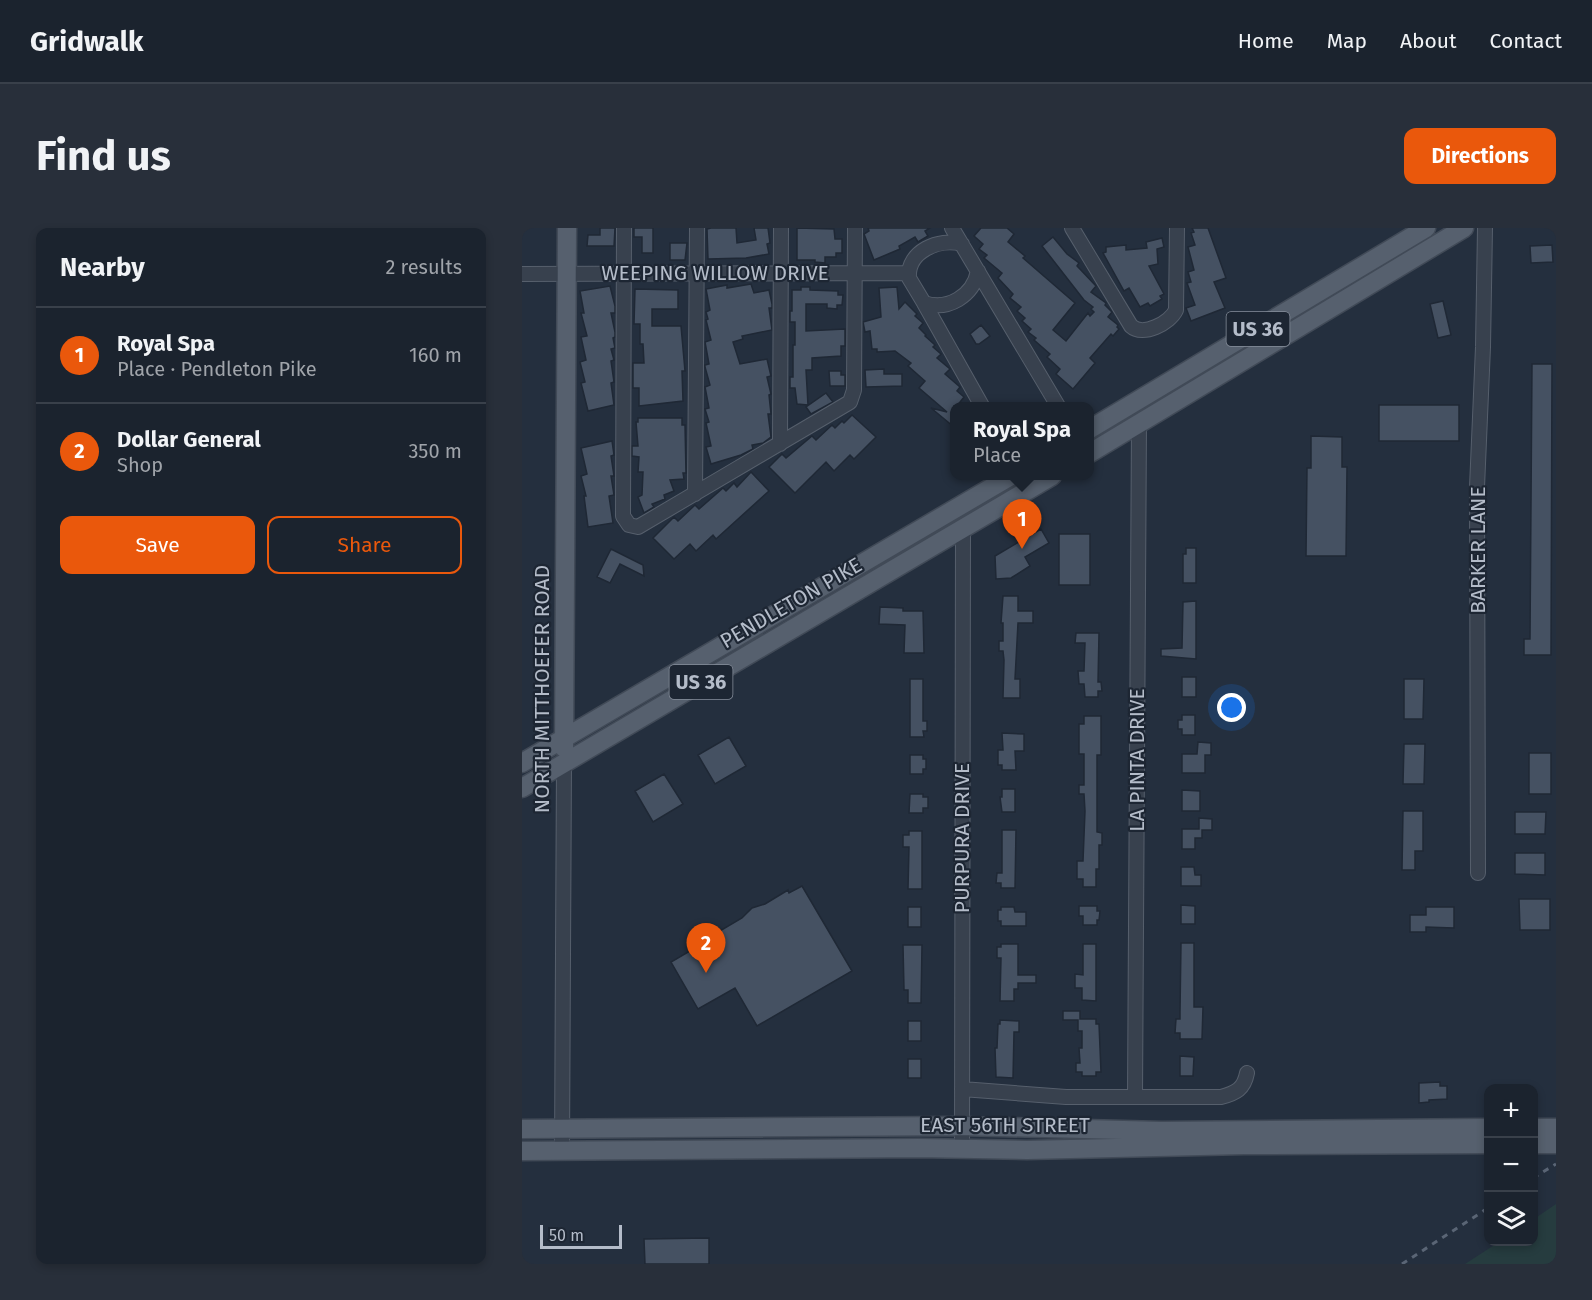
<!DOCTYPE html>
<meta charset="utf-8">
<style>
:root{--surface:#1b232e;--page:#282f3a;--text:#f1f3f6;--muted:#a0a4aa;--line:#39404a;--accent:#ea580c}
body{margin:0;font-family:"Fira Sans",sans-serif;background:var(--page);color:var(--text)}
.controls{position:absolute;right:18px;bottom:18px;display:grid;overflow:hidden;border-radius:12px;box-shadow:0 3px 9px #0003}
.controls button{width:54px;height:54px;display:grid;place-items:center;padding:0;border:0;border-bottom:2px solid var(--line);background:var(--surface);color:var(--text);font:30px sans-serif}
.scale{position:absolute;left:18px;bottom:15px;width:82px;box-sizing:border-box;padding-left:6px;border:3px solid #b4bcc9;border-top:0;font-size:16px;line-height:21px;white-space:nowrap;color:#b4bcc9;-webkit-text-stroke:4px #1d2633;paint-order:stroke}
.you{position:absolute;left:710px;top:480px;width:21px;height:21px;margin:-15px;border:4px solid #fff;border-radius:50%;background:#1a73e8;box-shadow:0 0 0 9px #1a73e833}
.badge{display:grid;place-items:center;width:39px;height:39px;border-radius:50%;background:var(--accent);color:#fff;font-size:20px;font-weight:700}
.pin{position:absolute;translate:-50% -50px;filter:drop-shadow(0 2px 3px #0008)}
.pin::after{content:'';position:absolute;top:32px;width:21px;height:18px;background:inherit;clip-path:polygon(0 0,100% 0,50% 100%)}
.popup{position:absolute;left:428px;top:174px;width:144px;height:78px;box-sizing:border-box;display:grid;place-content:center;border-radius:12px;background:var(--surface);filter:drop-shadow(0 2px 4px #0005);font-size:20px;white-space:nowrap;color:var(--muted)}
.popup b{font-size:22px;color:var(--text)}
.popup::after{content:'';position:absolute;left:50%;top:100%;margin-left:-12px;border:12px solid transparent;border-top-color:var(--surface)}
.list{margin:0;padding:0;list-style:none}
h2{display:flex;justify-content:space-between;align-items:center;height:78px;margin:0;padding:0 24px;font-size:26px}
h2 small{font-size:20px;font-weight:400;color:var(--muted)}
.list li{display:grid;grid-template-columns:39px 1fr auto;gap:18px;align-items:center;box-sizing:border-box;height:96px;padding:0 24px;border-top:2px solid var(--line)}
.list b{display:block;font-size:22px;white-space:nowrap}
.list p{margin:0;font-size:20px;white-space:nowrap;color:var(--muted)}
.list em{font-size:20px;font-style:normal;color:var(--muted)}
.actions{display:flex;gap:12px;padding:18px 24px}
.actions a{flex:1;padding:14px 0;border:2px solid var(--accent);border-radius:12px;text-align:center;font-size:21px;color:var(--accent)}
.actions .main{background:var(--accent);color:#fff}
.icon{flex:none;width:33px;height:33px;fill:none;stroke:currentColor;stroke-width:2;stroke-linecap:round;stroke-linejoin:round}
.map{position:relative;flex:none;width:1034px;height:1036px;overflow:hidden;border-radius:12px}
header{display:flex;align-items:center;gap:36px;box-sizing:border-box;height:84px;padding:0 30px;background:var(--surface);border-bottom:2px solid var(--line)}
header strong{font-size:28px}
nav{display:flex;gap:33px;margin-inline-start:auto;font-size:21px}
.intro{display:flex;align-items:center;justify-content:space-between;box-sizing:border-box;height:144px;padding:0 36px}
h1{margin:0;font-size:42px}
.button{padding:15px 27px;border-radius:12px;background:var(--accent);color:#fff;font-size:21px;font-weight:700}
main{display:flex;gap:36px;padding:0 36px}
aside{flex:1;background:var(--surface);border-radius:12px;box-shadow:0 3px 9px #0003}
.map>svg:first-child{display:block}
.green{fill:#263c3f}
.building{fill:#455162;stroke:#1f2835;stroke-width:1.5}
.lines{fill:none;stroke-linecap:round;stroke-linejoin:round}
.minor-casing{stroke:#565f6c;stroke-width:16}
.major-casing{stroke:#414a57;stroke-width:21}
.minor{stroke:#38414e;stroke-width:14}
.major{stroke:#56606e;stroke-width:18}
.rail{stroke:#5a6575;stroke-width:3;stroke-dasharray:6 6;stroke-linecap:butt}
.labels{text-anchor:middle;stroke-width:4.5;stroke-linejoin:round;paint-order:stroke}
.shield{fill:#1d2633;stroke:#878f9c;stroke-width:1.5}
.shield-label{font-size:20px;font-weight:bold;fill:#b4bcc9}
.street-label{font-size:21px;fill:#b4bcc9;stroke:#1d2633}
</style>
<header>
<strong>Gridwalk</strong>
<nav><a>Home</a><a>Map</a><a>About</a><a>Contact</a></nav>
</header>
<div class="intro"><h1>Find us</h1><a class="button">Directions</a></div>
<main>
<aside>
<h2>Nearby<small>2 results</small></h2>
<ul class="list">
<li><span class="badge">1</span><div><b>Royal Spa</b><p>Place · Pendleton Pike</p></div><em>160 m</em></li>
<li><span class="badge">2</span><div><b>Dollar General</b><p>Shop</p></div><em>350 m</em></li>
</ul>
<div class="actions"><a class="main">Save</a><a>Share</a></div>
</aside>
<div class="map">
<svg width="1034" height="1036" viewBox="0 0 1034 1036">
<rect width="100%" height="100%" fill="#242f3e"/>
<path class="green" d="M1034 976V1036H943L977 1014H1011L1012 991Z"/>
<path class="building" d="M78 0H93L92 18H65L66 7H78Z
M112 0H131V25H120V9H112Z
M189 0H214L215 15 234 12 232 0H246L248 15 245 16 247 26 224 30 186 31 185 1Z
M275 0 312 1 313 11H320V25H314V29H303V35L293 34V32H275Z
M346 0H408L403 3 406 8 396 14 393 9 377 18 378 21 352 32 342 6 347 3Z
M459 0H485L492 6 486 14 503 28 501 30 553 75 531 102 544 113 566 85 568 88 572 84 569 81 571 79 562 72 520 18 531 9 545 26 557 35 555 38 574 58 569 64 584 75 583 77 590 84 586 89 596 97 595 99 597 101 591 108 589 106 568 130 573 135 551 161 534 146 538 141 525 129 528 126 512 112 514 110 506 104 509 101 500 93 503 90 495 83 499 79 488 70 491 66 476 50 480 45 462 30 465 27 457 21 461 16 452 8Z
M670 0H686L704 50 692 54 703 80 669 93 664 80 673 77 665 55 669 54 666 44 672 42 666 19 673 17 669 5 672 4Z
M640 10 642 19 635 21 636 36 627 38 642 66 638 68 640 71 628 78 626 75 618 79 607 60 602 63 581 25 584 24V19L604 17V22L625 20 624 14Z
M148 15H165L163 32H148Z
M1030 17 1031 34 1009 35 1008 18Z
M229 56 232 65 247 62 250 76V80H247L250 102 220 108 221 111 211 114 218 136 245 131 249 148 245 149 249 166 247 167 249 186H246L249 209 241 215 230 217 231 221 219 227 189 236 184 219 189 218 184 195 187 194 183 181 187 180 183 159 188 157 183 139V137L187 136 183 114 189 112 184 92 186 91 184 84 188 82 184 61 205 57V60Z
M88 58 93 78V85H89L93 104V109L91 110 93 120 89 121 92 132 89 133 92 154 89 155 92 177 66 183 59 155 63 154 58 134 64 132 59 109 65 108 59 85H62L58 63Z
M279 59H288V62L316 63V67H321L320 77H315V81L305 80V76H284V103L323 101V118H319V128L290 130V142H284L286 177 275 176 273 160H268V149H271V117H273V94H268V83H270V62H279Z
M375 59 377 81 383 74 395 86 393 88 401 95 397 100 404 107 403 108 413 117 411 119 419 126 415 130 428 141 423 146 438 159 435 163 442 169 435 178H432V199L409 180 425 184 397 160 403 153 386 138 389 135 373 123 355 124V121H350L348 103 343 104 341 94 359 89 357 60Z
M113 61 156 62V81H130V98H159L163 143H160L161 173 117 178V160H111V135H122L121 116H118V96H112Z
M921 73 929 107 916 110 908 76Z
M459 97 468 108 457 116H454L448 106Z
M1010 136H1030L1029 427H1002V411H1008Z
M362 141V146H380V158L344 159 343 142Z
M307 143H319V147H323V158H308Z
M304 165 311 174 289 186 284 179Z
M857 177H937V213H857Z
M330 187 354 209 332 231 328 227 312 243 304 234 273 265 247 239 260 226 264 230 290 208 294 212 310 197 313 200 320 193 322 195Z
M116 190H160V197H163L164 245H161L162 251 148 252 152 263 142 267 143 271 130 276 132 279 122 285 116 269 120 267 121 244H116L117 229 110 228V218H116L114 194H116Z
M789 208 820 209V239H825L824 328H784L785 240H789Z
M90 213 92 227 89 228 92 248H89L92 267 87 268 91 295 66 299 62 268H64L59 248 65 246 59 220Z
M229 244 247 263 194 311 191 307 174 323 168 316 152 331 131 310 152 289 156 293 173 277 177 281 201 260 204 263 212 255 215 259Z
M519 301 527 315 503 329 508 338 489 350 474 351 473 328Z
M537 306H568V357H537Z
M664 320H674V355H661V326H664Z
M89 321 121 337 122 348 98 336 88 355 75 349Z
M481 368H496V383H511V395H496L493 451H498V470H481L482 432 481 423H477V413H481V395H479Z
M674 373V431L639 428V421L660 420 661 374Z
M358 379 381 380V383H401L402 425H382L383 397 357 396Z
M554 405H577L576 454H579L580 463H576V469H563L562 456H557L556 443H562L563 415H553Z
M660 449H674V469H660Z
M388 451H401V493H405V503H401L402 509H388Z
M882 451H902L901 491H882Z
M660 487H673V507H660V501H656V492H660Z
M562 488H579V527H575V604L580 605V617H577V641H574V659H561V651H555V633H561L563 583 562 566H557V557H562V526H557V496H562Z
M480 505 502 506V523H493L494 542H480V537H476V522H481Z
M207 509 224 538 193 556 176 527Z
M676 514 689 515V527H683V545H660V526H675Z
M882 516H903L902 556H881Z
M1007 525H1029V566H1007Z
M388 527H401V531H404V541H401V546H388Z
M142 546 161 576 131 594 113 563Z
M480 561H493V584H480L478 569H480Z
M660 562 678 563V583H660Z
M388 566H401V569H406V580H401V585H387Z
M881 583H901V623H893V642H880Z
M993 584H1024L1023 606H993Z
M677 590 690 591V602H680V610H673V621H660V601H677Z
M480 602H494L493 660H479V655H474L475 645H480Z
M387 603H400V661H386L387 619H381V607H387Z
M993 625H1023V647L993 646Z
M659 639H672L673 647H679V658H659Z
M280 658 330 743 235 798 213 760 176 781 149 734 197 706 196 704 220 690 230 680 243 676 266 662 267 665Z
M997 671H1028V702H998Z
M659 677 673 678V696H659Z
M557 678H575V683H578L577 692H575V697H561V688H557Z
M386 679H399V699H386Z
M479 679H492L493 684H504V698H479V693H476V682H479Z
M904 679H932V700L904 699V704H888V687H904Z
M659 715H672V779H681L680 811H658V805H653L654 791H658V784Z
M479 716H496V747H514V755H496V761H492V773H478L479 730H475V719H479Z
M561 716H574V773L560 772V760H553V746L561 747Z
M381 717H400L399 775H386V762H382Z
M541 783H558V791H574V796H577L579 844H574V848H560V844H554V835H558L557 820H560V803H556V792H541Z
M478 792 497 793V804H492L491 850 474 849 473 820H475L476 796H478Z
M386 793H399V813H386Z
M658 828 672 829 671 848H658Z
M386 831H399V850H386Z
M918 854V858H925V871L907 872V874L897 875V855Z
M187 1010V1036H123L122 1011Z"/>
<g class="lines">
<defs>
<path id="minor" d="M102 0 101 288 107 297 116 299 328 174 332 162 333 0
M430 0 536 178
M550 0 609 98C621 109 648 95 654 82L655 0
M440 16C417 10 385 23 387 50L402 75C426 83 451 68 456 43
M0 46 386 45
M402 75 460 178
M258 216 259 0
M173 266 175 0
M956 645 955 259 961 119 963 0
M440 861 544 869H699C714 865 722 861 725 845
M613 869 617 194
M440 920 441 300
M40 922 42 534"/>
<path id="major" d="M568 201 904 0
M568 225 942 0
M42 520 45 0
M0 535 489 248
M0 560 530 248
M1011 900H1034
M0 901 440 898 640 903 966 900
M1011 916H1034
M0 923 396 920 505 922 722 917 966 916"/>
</defs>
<use href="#minor" class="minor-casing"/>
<use href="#major" class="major-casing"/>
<use href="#minor" class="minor"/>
<use href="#major" class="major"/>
<path class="rail" d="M1011 950 1034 936
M880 1036 966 980"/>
</g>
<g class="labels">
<g class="shield">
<rect x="704.5" y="84" width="63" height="34" rx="4.5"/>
<rect x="147.5" y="437" width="63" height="34" rx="4.5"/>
</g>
<g class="shield-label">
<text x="736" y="108">US 36</text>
<text x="179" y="461">US 36</text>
</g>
<g class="street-label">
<text x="193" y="52">WEEPING WILLOW DRIVE</text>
<text transform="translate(956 322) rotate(-90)" y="7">BARKER LANE</text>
<text transform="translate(269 375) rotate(-30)" y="7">PENDLETON PIKE</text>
<text transform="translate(20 461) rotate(-90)" y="7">NORTH MITTHOEFER ROAD</text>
<text transform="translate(615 532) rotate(-90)" y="7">LA PINTA DRIVE</text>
<text transform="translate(440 610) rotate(-90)" y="7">PURPURA DRIVE</text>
<text x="483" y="904">EAST 56TH STREET</text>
</g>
</g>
</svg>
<div class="controls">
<button>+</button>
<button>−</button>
<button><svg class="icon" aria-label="layers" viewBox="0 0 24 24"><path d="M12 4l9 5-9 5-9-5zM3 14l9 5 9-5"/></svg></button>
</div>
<div class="scale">50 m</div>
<div class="you"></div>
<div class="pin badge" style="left:500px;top:321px">1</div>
<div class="popup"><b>Royal Spa</b>Place</div>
<div class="pin badge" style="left:184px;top:745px">2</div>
</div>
</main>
